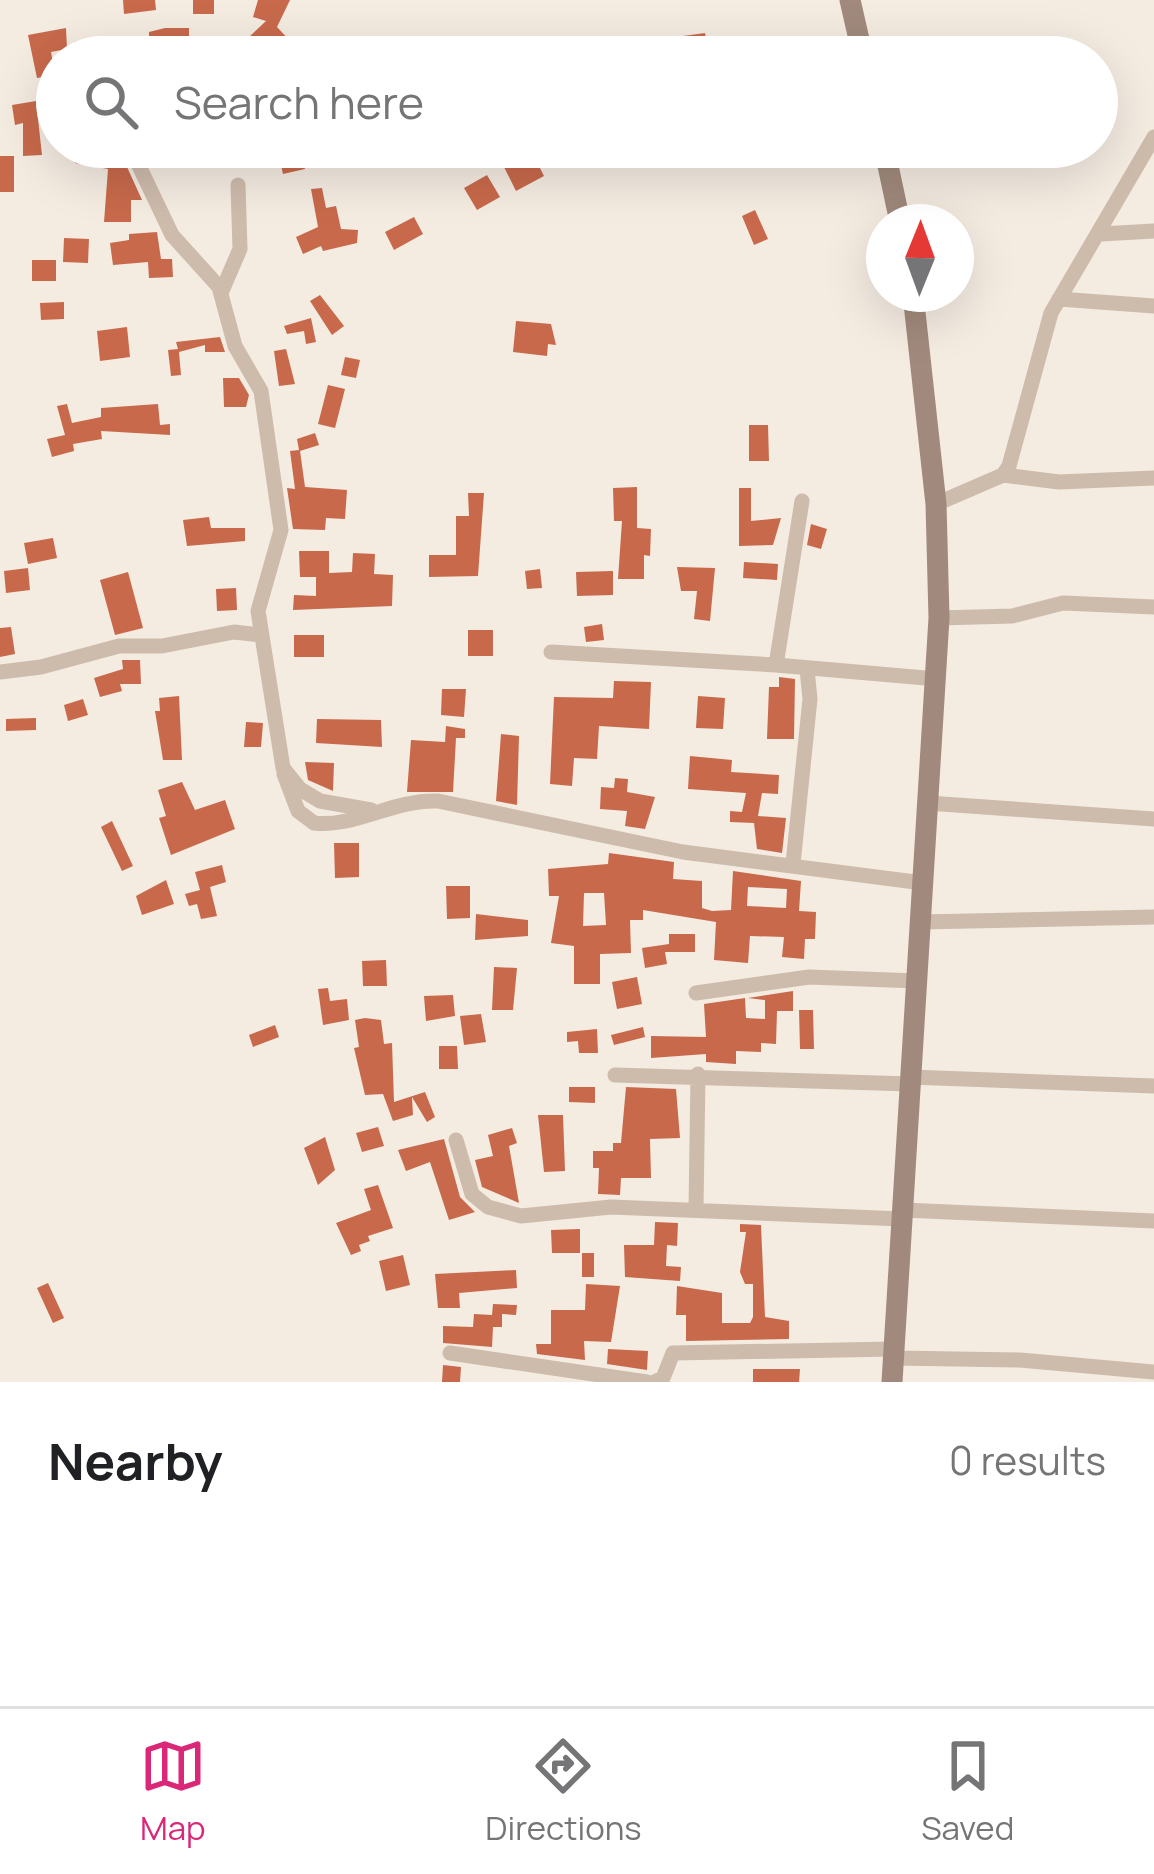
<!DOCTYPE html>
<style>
:root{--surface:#fff;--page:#f6f6f6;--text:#202124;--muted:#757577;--line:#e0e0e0;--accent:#db2777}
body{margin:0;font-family:Manrope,sans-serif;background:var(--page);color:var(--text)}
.compass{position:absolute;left:866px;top:204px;width:108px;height:108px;border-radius:50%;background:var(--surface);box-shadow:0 12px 48px #0002;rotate:1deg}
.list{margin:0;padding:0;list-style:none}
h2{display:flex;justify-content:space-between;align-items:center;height:156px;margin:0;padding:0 48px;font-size:51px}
h2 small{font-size:39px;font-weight:400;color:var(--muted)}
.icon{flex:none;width:66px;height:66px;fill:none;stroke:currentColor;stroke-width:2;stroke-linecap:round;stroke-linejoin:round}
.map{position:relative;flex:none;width:1154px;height:1382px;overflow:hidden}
.search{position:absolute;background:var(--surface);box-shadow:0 12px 48px #0002;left:36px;right:36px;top:36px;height:132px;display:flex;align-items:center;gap:30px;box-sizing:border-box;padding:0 42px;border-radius:66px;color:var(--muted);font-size:45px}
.sheet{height:324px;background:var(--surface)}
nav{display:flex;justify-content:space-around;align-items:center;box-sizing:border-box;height:168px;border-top:3px solid var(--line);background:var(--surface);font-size:33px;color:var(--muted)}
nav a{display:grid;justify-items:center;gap:6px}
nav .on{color:var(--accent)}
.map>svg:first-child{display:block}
.building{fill:#c8694b;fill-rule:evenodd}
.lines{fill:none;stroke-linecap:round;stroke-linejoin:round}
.street{stroke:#cdbbac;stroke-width:15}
.secondary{stroke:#a18a7d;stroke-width:21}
</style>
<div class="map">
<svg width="1154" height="1382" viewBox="0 0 1154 1382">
<rect width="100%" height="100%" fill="#f4ebe1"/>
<path class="building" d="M123 0H155L156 10 124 14Z
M193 0H214V14H193Z
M258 0H290L277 27 293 44 280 57H267L248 38 266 21 253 17Z
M66 28 67 49 51 52 55 75 37 78 28 35Z
M165 28H189V43L149 44V32Z
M705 33 708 52 687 57 683 36Z
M36 101 42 155 23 156V123L15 125 12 105Z
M75 147H118L142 200H131V222H104L108 169 75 163Z
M277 147H299L305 169 283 174Z
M532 152 544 176 516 191 504 167Z
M0 156H14V192H0Z
M487 175 500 197 477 210 464 188Z
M322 188 326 208 336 206 341 229 358 230 357 243 323 251 321 246 303 254 296 237 318 227 311 189Z
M755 210 768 239 754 245 742 216Z
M414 217 423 234 394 250 385 232Z
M157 232 161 259H172L173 277 149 278 148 262 113 265 110 243 129 240V234Z
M64 238 89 239 88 263 63 262Z
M32 260H56V281H32Z
M320 295 344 326 332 335 310 301Z
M64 302V319L41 320 40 303Z
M311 318 316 342 306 344 304 331 287 334 284 326Z
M516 321 551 324 556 345 548 344 547 356 513 352Z
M127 327 130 357 100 361 97 331Z
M220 337 225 352H205V345L179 352 181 375 171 376 168 350 178 349 176 342Z
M286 349 295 384 279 386 274 351Z
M345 357 360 360 356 378 341 375Z
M223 378H239L249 395 246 407H224Z
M328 385 345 389 335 428 318 424Z
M67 404 72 423 101 417V408L158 404 160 425 170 424V435L101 431 102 439 73 444 74 451 52 457 47 439 65 435 57 406Z
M749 425H768L769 461H749Z
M315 433 319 445 300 451 305 487 347 490 345 519 326 518 325 530 293 529 287 488 295 489 290 451 299 450 297 439Z
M637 487V528L651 529 650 556 644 555V579H618L622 521H614L613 488Z
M739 488H751V521L781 518 773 545 739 546Z
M468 493H484L478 576 429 577V555H456V516H469Z
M209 517 211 528H245V541L187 546 183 520Z
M811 524 827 529 821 549 807 545Z
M53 538 57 558 28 564 24 543Z
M299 551H329V573L352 572 353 553 375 554 374 574 393 575 392 606 293 610 294 595 316 596V577H300Z
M744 562 778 564 777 580 743 578Z
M677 567 715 568 710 621 694 619 697 591H681Z
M28 568 30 590 6 593 4 571Z
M540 569 542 588 527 589 525 571Z
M613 571V595L577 596 576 572Z
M128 572 143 628 115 635 100 580Z
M236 588 237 610 217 611 216 589Z
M602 624 604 640 586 642 584 627Z
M11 627 15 654 0 657V628Z
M468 630H493V656H468Z
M294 635H324V657H294Z
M122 660H140L141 684H120L122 691 100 697 94 678 123 669Z
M779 677 795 679 794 739H767L769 687H779Z
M614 681 651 682 649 729 599 726 597 759 574 758 572 786 550 784 554 697 613 698Z
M442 689H466L464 717 441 715Z
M179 696 182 760H163L155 711H160L159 698Z
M698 696 725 698 723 729 696 728Z
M83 699 88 715 68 721 64 705Z
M36 718V730L6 731V719Z
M317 719 381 720 382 747 316 743Z
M246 722 263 723 261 747H244Z
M446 726 465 729V738H456L453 792H407L411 740 445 742Z
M501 734 519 736 517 805 496 801Z
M690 756 732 760 731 772 779 775 778 794 762 793 758 816 786 818 782 853 757 849 754 823 730 822V811L742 812 746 793 688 789Z
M305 762 334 763 333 791 308 780Z
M615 778 628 779 627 792 655 797 645 829 625 826 627 811 600 809 601 787 614 788Z
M182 782 195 810 225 800 235 829 171 855 159 818 166 816 158 790Z
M112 821 133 866 122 871 101 827Z
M334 843H359V877L335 878Z
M609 853 674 862 673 879 702 881V908L712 911 731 910 733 871 801 881 799 911 816 912 815 939H805L804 959 782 957 784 937 750 936 748 963 714 960 716 922 643 910V920H630L631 953 600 954V984H574V946L551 943 559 896H549L548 869 608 864ZM748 887 787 889 786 908 747 906ZM584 893H604L606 925 583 926Z
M222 865 226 882 210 887 217 916 201 919 197 904 189 906 185 894 200 890 195 872Z
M166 880 174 904 142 915 136 896Z
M446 886H470V918L447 919Z
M476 914 528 920V936L475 940Z
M669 934H695V952H665L667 964 645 968 642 948 669 944Z
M386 960 387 986H363L362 961Z
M494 967 517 968 513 1010H492Z
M637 977 642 1004 617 1009 612 982Z
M328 988 330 1001 347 999 349 1020 323 1025 318 989Z
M793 991V1011H777L776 1044 761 1043V1052L736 1051V1064L706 1062V1054L651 1058V1036L706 1037 704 1004 745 998 746 1018 765 1019V1000L748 998Z
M453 995 455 1016 426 1021 424 996Z
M799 1010H813L814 1049H800Z
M481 1014 486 1042 464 1045 460 1016Z
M365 1018 381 1020 384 1044 392 1043 394 1102 425 1092 435 1117 427 1122 412 1097 413 1115 393 1121 383 1094 365 1095 354 1048 359 1047 355 1020Z
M275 1025 279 1037 253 1047 249 1035Z
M643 1027 645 1037 614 1045 611 1035Z
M597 1029 598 1053H579L578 1041 567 1042V1032Z
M439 1046H457L458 1069H439Z
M569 1087H595V1103L569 1102Z
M626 1087 676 1089 680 1138 650 1139 651 1178H621L620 1195 598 1194 599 1168H593V1151H613V1143H621Z
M538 1115H563L565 1171 544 1172Z
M378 1127 384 1146 362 1152 356 1133Z
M512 1128 517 1143 509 1146 519 1203 482 1187 475 1160 493 1156 488 1135Z
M325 1137 335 1170 318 1185 304 1148Z
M444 1139 460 1197 475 1212 449 1220 430 1162 406 1171 398 1150Z
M378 1185 393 1228 368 1236 370 1241 359 1245 361 1251 351 1255 336 1223 371 1210 364 1189Z
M655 1222 678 1223 677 1246 667 1245 666 1266 681 1267 680 1281 625 1277 624 1245H654Z
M740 1224 761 1225 765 1317 789 1321V1339L686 1341V1315H676L677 1286 722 1293V1323H750L753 1317V1284H745L740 1272 746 1232H740Z
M580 1229V1253H552L551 1230Z
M582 1253H594V1277H582Z
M403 1255 410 1285 386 1291 379 1261Z
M516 1270 517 1288 459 1293 460 1308H438L435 1274Z
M48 1283 64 1318 53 1323 37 1288Z
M586 1284 620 1286 611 1342 584 1341 585 1360 537 1354 536 1344H551V1310H585Z
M493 1304 517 1305 516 1315 502 1314V1327H493L492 1347 443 1343V1326L473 1327 474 1314 492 1315Z
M608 1349 648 1351 647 1370 607 1364Z
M443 1365 461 1367 460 1382H442Z
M753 1369H800L799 1382H753Z"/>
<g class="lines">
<path class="street" d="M79 48 83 57
M130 147 172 235 219 287 235 346 261 391 281 530 258 611 283 768 300 789 320 801 371 810
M1101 234 1154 231
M221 293 240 249 238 185
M1059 299 1154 306
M1003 475 1059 482 1154 478
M802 501 776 665 937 679
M936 504 1003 475 1009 466 1051 313 1154 137
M939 618 1012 616 1063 603 1154 607
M551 652 776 665
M0 672 41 667 119 646H162L234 632 261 635
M284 774 298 811 314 823C354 828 394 799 438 801L683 852 923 883
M928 803 1154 819
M793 864 810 699 807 669
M921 922 1154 917
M696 993 809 977 917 981
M615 1075 910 1084
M910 1077 1154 1086
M456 1140 472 1194 488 1207 521 1216 611 1207 902 1219
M696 1209 698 1074
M903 1210 1154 1221
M450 1353 647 1382
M893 1358 1020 1360 1154 1372
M654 1382 663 1378 673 1353 894 1349"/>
<path class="secondary" d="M850 0 863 57
M884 147 900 222
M892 1382 939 618 936 504 913 294"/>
</g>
</svg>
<svg class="compass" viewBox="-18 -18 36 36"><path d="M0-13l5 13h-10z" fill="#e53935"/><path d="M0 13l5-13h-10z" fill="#757577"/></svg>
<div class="search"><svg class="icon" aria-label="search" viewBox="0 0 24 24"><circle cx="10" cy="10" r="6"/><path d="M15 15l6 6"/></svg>Search here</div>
</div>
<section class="sheet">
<h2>Nearby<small>0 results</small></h2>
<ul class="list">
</ul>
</section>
<nav>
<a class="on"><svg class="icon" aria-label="map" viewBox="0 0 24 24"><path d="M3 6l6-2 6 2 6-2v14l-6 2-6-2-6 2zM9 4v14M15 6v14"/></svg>Map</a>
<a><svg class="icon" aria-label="directions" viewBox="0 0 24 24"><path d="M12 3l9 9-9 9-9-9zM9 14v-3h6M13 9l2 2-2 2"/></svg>Directions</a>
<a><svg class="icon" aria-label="saved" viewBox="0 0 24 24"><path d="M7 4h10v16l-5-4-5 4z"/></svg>Saved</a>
</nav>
